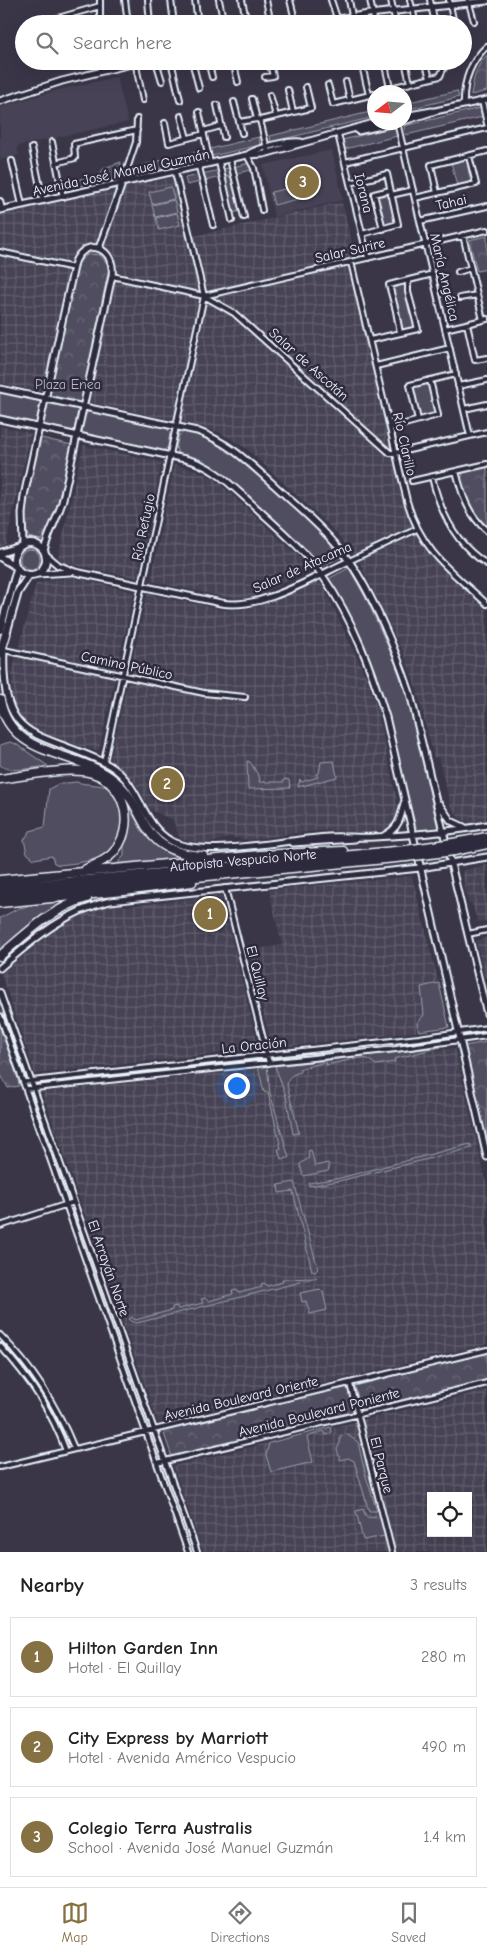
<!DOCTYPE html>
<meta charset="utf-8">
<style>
:root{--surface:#fff;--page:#f6f6f6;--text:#222;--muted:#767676;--line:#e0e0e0;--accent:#857141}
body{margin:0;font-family:"Comic Neue",sans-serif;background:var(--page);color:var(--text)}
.controls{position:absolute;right:15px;bottom:15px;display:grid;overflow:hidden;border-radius:0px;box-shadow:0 5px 20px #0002}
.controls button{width:45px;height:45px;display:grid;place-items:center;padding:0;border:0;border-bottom:1px solid var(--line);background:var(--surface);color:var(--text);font:25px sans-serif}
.compass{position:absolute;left:367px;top:85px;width:45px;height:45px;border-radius:50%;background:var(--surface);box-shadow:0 5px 20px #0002;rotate:254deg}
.you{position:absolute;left:236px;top:1085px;width:18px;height:18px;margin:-12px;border:4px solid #fff;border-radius:50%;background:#1a73e8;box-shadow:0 0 0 8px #1a73e833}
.badge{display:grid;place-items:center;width:32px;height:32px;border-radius:50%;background:var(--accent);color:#fff;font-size:16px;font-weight:700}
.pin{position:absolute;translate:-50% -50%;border:2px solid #fff;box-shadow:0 1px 5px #0006}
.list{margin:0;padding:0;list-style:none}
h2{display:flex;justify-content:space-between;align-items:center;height:65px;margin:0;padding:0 20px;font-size:21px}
h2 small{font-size:16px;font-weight:400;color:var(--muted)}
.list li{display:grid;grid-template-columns:32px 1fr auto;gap:15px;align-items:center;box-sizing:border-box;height:80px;margin:0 10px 10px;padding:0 10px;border:1px solid var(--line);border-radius:0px}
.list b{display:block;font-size:19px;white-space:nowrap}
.list p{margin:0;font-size:16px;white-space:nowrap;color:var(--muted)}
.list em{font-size:16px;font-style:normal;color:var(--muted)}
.icon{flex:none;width:28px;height:28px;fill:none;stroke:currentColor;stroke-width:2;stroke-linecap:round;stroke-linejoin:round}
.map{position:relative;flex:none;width:487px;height:1552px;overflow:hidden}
.search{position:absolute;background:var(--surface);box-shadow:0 5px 20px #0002;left:15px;right:15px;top:15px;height:55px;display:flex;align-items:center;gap:12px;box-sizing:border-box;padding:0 18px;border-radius:28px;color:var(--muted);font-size:19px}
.sheet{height:335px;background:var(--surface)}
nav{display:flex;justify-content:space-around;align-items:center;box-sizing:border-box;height:70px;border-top:1px solid var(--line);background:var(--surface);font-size:14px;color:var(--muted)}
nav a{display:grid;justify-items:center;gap:2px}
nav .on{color:var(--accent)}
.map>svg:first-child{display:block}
.built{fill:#464354}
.industrial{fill:url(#industrial-grid);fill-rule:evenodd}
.grass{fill:#504e5f;stroke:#9ca0ac}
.park{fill:url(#park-crowns);stroke:#9ca0ac}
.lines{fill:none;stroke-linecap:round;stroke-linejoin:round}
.minor-casing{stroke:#e8f1f8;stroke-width:8}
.tertiary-casing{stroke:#e8f1f8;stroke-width:9}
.primary-casing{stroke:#e8f1f8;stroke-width:10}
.motorway-casing{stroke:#e8f1f8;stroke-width:11}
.minor{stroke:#2f2a3d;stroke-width:4}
.tertiary{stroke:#2f2a3d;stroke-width:5}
.primary{stroke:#2f2a3d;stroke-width:6}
.motorway{stroke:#2f2a3d;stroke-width:8}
.motorway-bridge-casing{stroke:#e8f1f8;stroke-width:11;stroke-linecap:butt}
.motorway-bridge{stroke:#2f2a3d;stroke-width:8}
.labels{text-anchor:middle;stroke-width:5;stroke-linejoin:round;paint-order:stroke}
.street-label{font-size:14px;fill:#e8f1f8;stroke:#2f2a3d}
.park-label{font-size:14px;fill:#b3b8c2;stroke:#2f2a3d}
</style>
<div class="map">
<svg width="487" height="1552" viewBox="0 0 487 1552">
<defs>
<pattern id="industrial-grid" width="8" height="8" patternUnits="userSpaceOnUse" patternTransform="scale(1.25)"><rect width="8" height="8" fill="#464354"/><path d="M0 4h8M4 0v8" fill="none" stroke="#615f6d"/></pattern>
<pattern id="park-crowns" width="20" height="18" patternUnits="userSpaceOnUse" patternTransform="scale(1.25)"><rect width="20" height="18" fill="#504e5f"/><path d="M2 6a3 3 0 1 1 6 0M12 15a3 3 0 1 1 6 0" fill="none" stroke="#696877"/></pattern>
</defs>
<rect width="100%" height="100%" fill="#3a3648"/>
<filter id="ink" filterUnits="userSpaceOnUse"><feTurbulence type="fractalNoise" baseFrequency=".02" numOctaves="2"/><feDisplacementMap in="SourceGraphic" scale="10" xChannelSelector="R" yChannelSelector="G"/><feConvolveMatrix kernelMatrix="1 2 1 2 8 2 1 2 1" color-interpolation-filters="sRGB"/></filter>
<g filter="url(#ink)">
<path class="built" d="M117 77 128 122 17 146 19 155 0 160V107L62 89Z
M332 150 343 200 274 217 263 165Z"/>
<path class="industrial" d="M175 177 190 237 342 202 356 259 349 260 413 528 430 553 458 584 487 611V822L475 824 465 821 458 817 451 807 438 757 434 758 417 691 405 657 361 565 337 533 246 448 219 432 186 423 0 383V214Z
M0 426 31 433 6 544 0 547Z
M83 445 162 462 137 578 65 563 58 558Z
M174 465 196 470 216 480 309 566 308 571 263 593 251 597 240 598 224 597 151 581Z
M72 577 134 592 99 751 59 740 35 729 21 718 14 706 12 695V673L36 584 50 580Z
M316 582 321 584 325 590 367 679 377 708 398 806 397 816 392 825 385 830 372 833 327 830 288 834 249 840 229 837 212 843H199L180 839 173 820 149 809 144 797 134 781 110 760 147 594 224 610H235L251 608 269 603Z
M487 864V921L478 922 472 904 468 902 462 871Z
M412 876 450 1028 272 1048 248 950 282 945 269 890Z
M221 895 259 1049 35 1074 1 974 62 924 82 914 107 905 130 906Z
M487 937V977L485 978 476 941Z
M455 1048 487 1186V1344L158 1423 42 1092Z
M487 1390V1552H203L173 1466ZM431 1496H468V1533H431Z"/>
<path class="grass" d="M457 91 459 97 405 110V103Z
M480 108 482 117 406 135 404 126Z
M374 111V117L271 142 270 136Z
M395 127 397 136 345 149 342 140Z
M259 137 260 145 212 156 210 149Z
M200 151 201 158 145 172 143 165Z
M466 159 471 182 457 186 451 162Z
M121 162 118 178 64 189 63 182 99 176 104 168Z
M250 163 251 170 187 185 185 178Z
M232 176 240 211 233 213 225 178Z
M171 187 174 199 152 204 149 192Z
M295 187 298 199 274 205 271 192Z
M385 194 390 196 396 224 384 227 377 196Z
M174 200 177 212 155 217 152 205Z
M177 213 180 225 159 230 156 218Z
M405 284 409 310 414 326 413 328 403 330 393 287Z
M429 382 437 412 436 414 421 418 419 417 414 387V385Z
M0 391 39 401 40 403 36 423 34 424 0 417Z
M49 402 76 407 78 409 74 431 70 432 45 426C42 420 45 407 49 402Z
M89 411 165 427 170 432 168 447 162 452 83 434C81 428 83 415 89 411Z
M186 431C221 439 245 463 272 486 297 508 320 530 341 557L320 567 304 550 237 488 211 466 195 459 178 454 176 448 179 435Z
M20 559a10 10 0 1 1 20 0a10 10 0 1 1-20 0Z
M349 568 368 602 404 683 438 829 417 831 381 691 345 609 328 579Z
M10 742 16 744 48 766C34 767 11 774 0 765V745Z
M247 761 250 762 260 778 259 782H284V779L289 780 290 788 248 789Z
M334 761 337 777 298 787 300 779 301 782 318 777 316 774 319 773 321 762Z
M76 782C86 785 98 784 107 787 121 792 124 817 122 829 120 837 114 847 108 852 96 862 75 863 59 865L54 863 52 856 34 859 27 853 24 840 30 831 45 827 49 789 58 784Z
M128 811C135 815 138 824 142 831 150 843 167 855 181 859L119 864V861L124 856V845L128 838Z
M60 901 62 905 0 954V918L19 908Z
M439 983 449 1027 419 1031 417 1023 424 1015 421 987Z
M441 1047 394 1059 395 1062 376 1065 368 1059 360 1058 326 1065 325 1062 299 1069 300 1072C291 1075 289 1076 287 1085L299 1133 293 1134 286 1096 275 1066Z
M267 1066 270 1093 289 1158 281 1159 278 1149H281L268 1092H264L258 1067Z
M470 1144 472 1148 339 1181 309 1186V1183L340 1178Z
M311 1150 315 1166 328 1163 329 1168 328 1171 303 1176 300 1164 309 1158 308 1151Z
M294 1182 318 1269 315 1272 312 1271 293 1191 279 1193 278 1185Z
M317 1278 137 1323 132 1322 128 1319 132 1317 135 1320 172 1310V1307L177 1306 178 1309 203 1303 201 1299 206 1298 209 1301 233 1294 232 1291 237 1290 239 1293 262 1287 261 1284 264 1283 267 1286 283 1282 282 1279Z
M320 1289 323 1292 327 1310 310 1314 306 1301 302 1302 300 1293Z
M331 1427 332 1432 326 1435 324 1431 307 1437 313 1462 271 1472 266 1455 269 1443Z
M346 1434 358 1442 365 1473 377 1511H369L354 1461 348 1458 340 1460 337 1449 340 1443V1437Z
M363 1509 366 1517 381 1518 385 1536 363 1540 356 1511Z"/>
<path class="park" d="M487 55V91L471 95C473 81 476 65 487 55Z
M487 236V269L477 271 469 240Z
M89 254 100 255 107 263 109 268 81 403 49 396 77 265 84 257Z
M41 438 72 445 55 515 41 540 28 537C20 508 35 467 41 438Z
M487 467V529L468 505 461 480 463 473Z
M0 1028 18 1079 19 1086 8 1088 0 1073Z
M487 1042V1143L464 1046Z
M487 1352V1380L361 1411 355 1386Z
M348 1387 354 1412 172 1457 163 1431Z"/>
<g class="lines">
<defs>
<path id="minor" d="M125 0 128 24
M148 0 150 24
M171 0 174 24
M195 0 198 24
M219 0 224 24
M242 0 247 24
M266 0 271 24
M290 0 296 24
M331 0 337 18
M349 0 352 16
M370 0 375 24
M391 0 396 24
M410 0 416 24
M430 0 435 24
M449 0 454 24
M468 0 474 21
M37 24 100 6
M100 24V0
M135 61 143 100
M156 61 162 81
M171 61 180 100
M192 61 199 88
M208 61 212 77
M233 61 238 82
M361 61 369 95
M384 61 391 92
M405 61 410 83
M425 61 430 78
M100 71V61
M265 77 273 76 269 61
M346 82 350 100
M328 85 333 104 374 94
M390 88 440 76 447 61
M288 90 293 112
M380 92 390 90
M270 95 276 116
M252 99 257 119 260 120 268 153
M482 101 487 124
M234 102 242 133
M217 105 224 137
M464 105C463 82 470 62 487 46
M199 112 210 163
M181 116 187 138
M260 120 311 108 306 87
M239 122 257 119
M397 122 470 436
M165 123 169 143 204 134
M203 131 221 126
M338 134 368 258
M52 142 63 197
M32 148 43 201
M247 155 254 168 262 210
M230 159 244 217
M12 161 22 205
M219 162 232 220
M345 162 487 128
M56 163 75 158 74 144 137 130
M199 167 213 225
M350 183 387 174 398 224 362 234
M122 184 136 142 137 119
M437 193 431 165 487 151
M391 195 413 190
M415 198 476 184 469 156
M0 201 2 209
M420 221 487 206
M383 229 374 194 390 190
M463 235 483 320
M0 252 74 268
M351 262 407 501C421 551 451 571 487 604
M458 272 471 268
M112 276 204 296 234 313 390 453H396L487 432
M204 296 487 230
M460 298 477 295
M467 324 475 360 487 358
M445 329 487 319
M400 333 396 311 389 285 433 274
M370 340 418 329 408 292V281
M376 366 450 348
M458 386 487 380
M464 409 487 404
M418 420 410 385 456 374
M390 428 438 415 430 380
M456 471C462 495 468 515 487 531
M432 477C440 512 456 545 487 564
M412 481 487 464
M349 561 417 529
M4 650 204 693 245 697
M104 762 204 296 175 172
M225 888 269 1063
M468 934 487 930
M0 992 197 1552
M0 1016 188 1552
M23 1082 419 1038 487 1028
M26 1089 396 1049 487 1036
M0 1226 74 1202
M0 1335C32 1367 57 1406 74 1448
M0 1346C28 1376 52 1412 66 1451
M350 1384 392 1552
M157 1463 487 1383
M0 1467 487 1350"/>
<path id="tertiary" d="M307 24 369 14 487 1
M0 101 62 81 144 61
M404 116 432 111
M404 121 435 111 487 100
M358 131 399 122
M247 155C259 147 287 141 301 142
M0 210 247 155 264 154 377 122
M99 248 122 184
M0 389 197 431C230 443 248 462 274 485 300 509 328 532 349 561 373 595 397 653 410 693L487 1014
M0 419 185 459C212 465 230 484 250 502 276 526 304 549 324 578 353 619 371 669 386 717L487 1157
M23 545 22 514 24 496 75 262C86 236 116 248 112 276L63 499C58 518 48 533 44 551
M45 554 58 565 75 572 221 603C262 610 312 578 349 561
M37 574 71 572
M4 649C0 744 37 730 103 762 142 780 138 822 171 841 203 859 289 839 328 837 344 836 359 838 374 837 412 835 450 832 487 825
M439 804 451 821 464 827
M385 835C399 828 401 817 404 803
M293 843 355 839
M0 968C34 939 65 911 110 901L420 868 487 857"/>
<path id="primary" d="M14 559a16 16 0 1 1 32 0a16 16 0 1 1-32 0Z
M0 553 19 547
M0 557 15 566
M2 623 17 569
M6 634 18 592 29 575"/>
<path id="motorway" d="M0 629 2 623
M0 654 6 634
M0 700C10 757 73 750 110 777 152 807 132 851 203 856
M0 779C25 776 69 766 92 773 126 783 137 828 112 854 105 861 95 865 86 869
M453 843 487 837
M454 851 487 844
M0 880 260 855 343 851
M0 888 406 850
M0 896 406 857
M0 903 124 891 192 882
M0 956C27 933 52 908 87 898"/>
</defs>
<use href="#minor" class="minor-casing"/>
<use href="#tertiary" class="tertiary-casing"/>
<use href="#primary" class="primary-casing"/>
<use href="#motorway" class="motorway-casing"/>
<use href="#minor" class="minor"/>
<use href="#tertiary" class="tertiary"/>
<use href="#primary" class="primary"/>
<use href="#motorway" class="motorway"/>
<defs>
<path id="motorway-bridge" d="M406 850 453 843
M406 857 454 851"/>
</defs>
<use href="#motorway-bridge" class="motorway-bridge-casing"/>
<use href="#motorway-bridge" class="motorway-bridge"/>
</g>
</g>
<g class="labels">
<g class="street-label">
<text transform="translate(121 172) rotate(-12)" y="5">Avenida José Manuel Guzmán</text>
<text transform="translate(364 193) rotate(76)" y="5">Iorana</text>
<text transform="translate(451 202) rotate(-13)" y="5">Tahai</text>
<text transform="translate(350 250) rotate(-13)" y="5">Salar Surire</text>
<text transform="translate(445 277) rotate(77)" y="5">María Angélica</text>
<text transform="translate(309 364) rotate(42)" y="5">Salar de Ascotán</text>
<text transform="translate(405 444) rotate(77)" y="5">Río Clarillo</text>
<text transform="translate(143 527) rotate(-78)" y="5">Río Refugio</text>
<text transform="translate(302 567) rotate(-24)" y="5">Salar de Atacama</text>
<text transform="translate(127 665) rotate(12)" y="5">Camino Público</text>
<text transform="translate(243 860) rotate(-5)" y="5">Autopista Vespucio Norte</text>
<text transform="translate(258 973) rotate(76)" y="5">El Quillay</text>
<text transform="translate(254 1045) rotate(-6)" y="5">La Oración</text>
<text transform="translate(109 1268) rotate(71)" y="5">El Arrayán Norte</text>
<text transform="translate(241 1398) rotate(-13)" y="5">Avenida Boulevard Oriente</text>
<text transform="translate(319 1412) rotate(-14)" y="5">Avenida Boulevard Poniente</text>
<text transform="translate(382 1465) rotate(76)" y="5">El Parque</text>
</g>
<g class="park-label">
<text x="68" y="389">Plaza Enea</text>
</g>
</g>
</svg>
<div class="controls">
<button><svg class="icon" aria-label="locate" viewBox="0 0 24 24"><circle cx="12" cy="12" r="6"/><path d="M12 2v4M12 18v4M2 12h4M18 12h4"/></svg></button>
</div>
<svg class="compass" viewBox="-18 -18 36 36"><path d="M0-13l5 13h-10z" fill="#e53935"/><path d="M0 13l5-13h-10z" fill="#767676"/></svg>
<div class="you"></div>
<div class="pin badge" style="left:210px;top:914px">1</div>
<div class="pin badge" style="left:167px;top:784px">2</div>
<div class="pin badge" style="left:303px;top:182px">3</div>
<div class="search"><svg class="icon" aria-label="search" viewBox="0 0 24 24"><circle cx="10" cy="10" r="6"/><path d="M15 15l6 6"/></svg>Search here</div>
</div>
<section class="sheet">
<h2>Nearby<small>3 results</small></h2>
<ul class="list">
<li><span class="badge">1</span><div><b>Hilton Garden Inn</b><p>Hotel · El Quillay</p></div><em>280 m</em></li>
<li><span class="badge">2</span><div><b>City Express by Marriott</b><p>Hotel · Avenida Américo Vespucio</p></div><em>490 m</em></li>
<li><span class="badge">3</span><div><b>Colegio Terra Australis</b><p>School · Avenida José Manuel Guzmán</p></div><em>1.4 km</em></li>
</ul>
</section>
<nav>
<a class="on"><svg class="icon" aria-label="map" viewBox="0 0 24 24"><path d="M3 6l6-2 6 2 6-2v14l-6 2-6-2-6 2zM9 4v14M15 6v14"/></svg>Map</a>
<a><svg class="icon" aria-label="directions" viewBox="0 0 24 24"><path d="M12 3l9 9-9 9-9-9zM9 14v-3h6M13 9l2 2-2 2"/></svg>Directions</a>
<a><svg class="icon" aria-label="saved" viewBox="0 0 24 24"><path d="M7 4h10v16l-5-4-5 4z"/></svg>Saved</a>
</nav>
